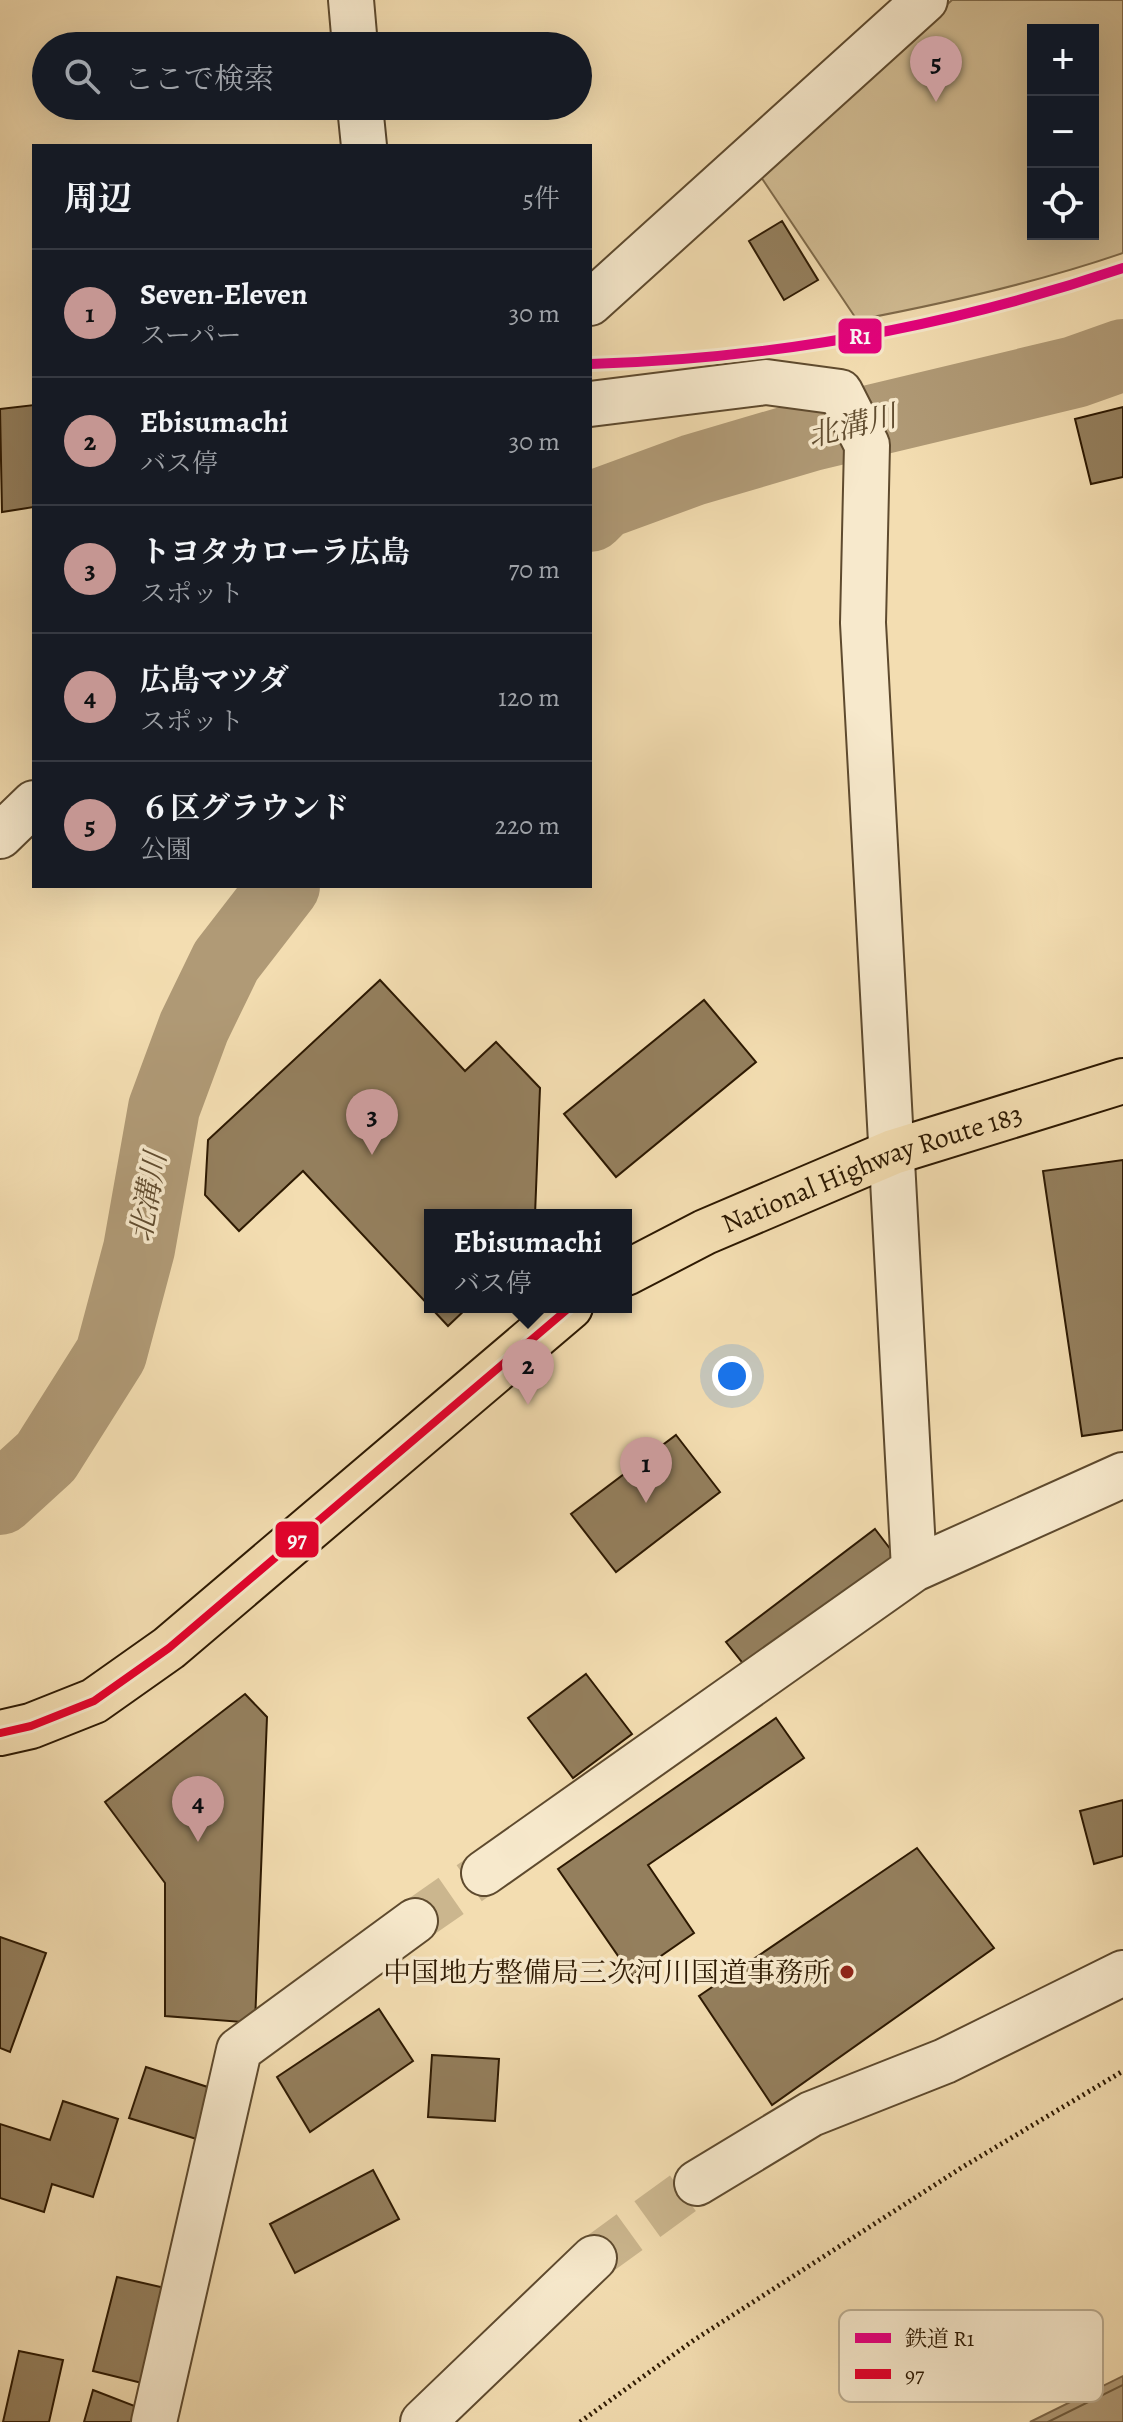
<!DOCTYPE html>
<html lang="ja">
<meta charset="utf-8">
<style>
:root{--surface:#171b24;--page:#242831;--text:#f1f3f6;--muted:#9ea1a6;--line:#363941;--accent:#c59692}
body{margin:0;font-family:Alegreya,"Noto Serif JP",serif;background:var(--page);color:var(--text)}
.controls{position:absolute;right:24px;top:24px;display:grid;overflow:hidden;border-radius:0px;box-shadow:0 8px 32px #0002}
.controls button{width:72px;height:72px;display:grid;place-items:center;padding:0;border:0;border-bottom:2px solid var(--line);background:var(--surface);color:var(--text);font:40px sans-serif}
.you{position:absolute;left:732px;top:1376px;width:28px;height:28px;margin:-20px;border:6px solid #fff;border-radius:50%;background:#1a73e8;box-shadow:0 0 0 12px #1a73e833}
.badge{display:grid;place-items:center;width:52px;height:52px;border-radius:50%;background:var(--accent);color:#111;font-size:26px;font-weight:700}
.pin{position:absolute;translate:-50% -66px;filter:drop-shadow(0 2px 4px #0008)}
.pin::after{content:'';position:absolute;top:42px;width:28px;height:24px;background:inherit;clip-path:polygon(0 0,100% 0,50% 100%)}
.popup{position:absolute;left:424px;top:1209px;width:208px;height:104px;box-sizing:border-box;display:grid;place-content:center;border-radius:0px;background:var(--surface);filter:drop-shadow(0 2px 6px #0005);font-size:26px;white-space:nowrap;color:var(--muted)}
.popup b{font-size:30px;color:var(--text)}
.popup::after{content:'';position:absolute;left:50%;top:100%;margin-left:-16px;border:16px solid transparent;border-top-color:var(--surface)}
.list{margin:0;padding:0;list-style:none}
h2{display:flex;justify-content:space-between;align-items:center;height:104px;margin:0;padding:0 32px;font-size:34px}
h2 small{font-size:26px;font-weight:400;color:var(--muted)}
.list li{display:grid;grid-template-columns:52px 1fr auto;gap:24px;align-items:center;box-sizing:border-box;height:128px;padding:0 32px;border-top:2px solid var(--line)}
.list b{display:block;font-size:30px;white-space:nowrap}
.list p{margin:0;font-size:26px;white-space:nowrap;color:var(--muted)}
.list em{font-size:26px;font-style:normal;color:var(--muted)}
.icon{flex:none;width:44px;height:44px;fill:none;stroke:currentColor;stroke-width:2;stroke-linecap:round;stroke-linejoin:round}
.map{position:relative;flex:none;width:1123px;height:2422px;overflow:hidden}
.search{position:absolute;background:var(--surface);box-shadow:0 8px 32px #0002;left:32px;top:32px;width:560px;height:88px;display:flex;align-items:center;gap:20px;box-sizing:border-box;padding:0 28px;border-radius:44px;color:var(--muted);font-size:30px}
.panel{position:absolute;background:var(--surface);box-shadow:0 8px 32px #0002;left:32px;top:144px;width:560px;height:744px;border-radius:0px}
.map>svg:first-child{display:block}
.green{fill:#d1bc93;stroke:#7f6a4a;stroke-width:2;fill-rule:evenodd}
.water{fill:#b09a76;stroke:#7c6648;stroke-width:2}
.lines{fill:none;stroke-linecap:round;stroke-linejoin:round}
.shore{stroke:#6e5a3c;stroke-width:2}
.river{stroke:#b09a76;stroke-width:72}
.building{fill:#947f5d;stroke:#2d1902;stroke-width:2}
.minor-tunnel{stroke:#cbb68e;stroke-width:44;stroke-dasharray:44 22;stroke-linecap:butt}
.minor-casing{stroke:#5e4a2e;stroke-width:48}
.highway-casing{stroke:#2d1902;stroke-width:48}
.path{stroke:#2d1902;stroke-width:5;stroke-dasharray:2 4;stroke-linecap:butt}
.minor{stroke:#f7e9cc;stroke-width:44}
.highway{stroke:#f3ddb1;stroke-width:44}
.bus-1-casing{stroke:#f7e9cc;stroke-width:14}
.bus-1{stroke:#e4002b;stroke-width:8}
.rail-1-casing{stroke:#f7e9cc;stroke-width:16}
.rail-1{stroke:#e5007d;stroke-width:10}
.poi-dot{fill:#8f2418;stroke:#f7e9cc;stroke-width:3}
.labels{text-anchor:middle;stroke-width:7;stroke-linejoin:round;paint-order:stroke}
.street-label{font-size:28px;fill:#2d1902;stroke:#f7e9cc}
.poi-label{font-size:28px;fill:#2d1902;stroke:#f7e9cc;text-anchor:end}
.water-label{font-size:30px;font-style:italic;fill:#614d30;stroke:#f7e9cc}
.key{fill:#f7e9cc;stroke:#baab8f;stroke-width:2}
.key-label{font-size:22px;fill:#2d1902}
.line-badge{stroke:#f7e9cc;stroke-width:3}
.badge-label{font-size:22px;text-anchor:middle;font-weight:bold;fill:#fff}
</style>
<div class="map">
<svg width="1123" height="2422" viewBox="0 0 1123 2422">
<rect width="100%" height="100%" fill="#f3ddb1"/>
<filter id="stains"><feTurbulence type="fractalNoise" baseFrequency=".0025" numOctaves="4"/><feColorMatrix values="0 0 0 0 .2 0 0 0 0 .09 0 0 0 0 .02 0 0 0 .5 -.17"/></filter>
<radialGradient id="worn" r=".72"><stop offset=".6" stop-color="#630" stop-opacity="0"/><stop offset="1" stop-color="#630" stop-opacity=".3"/></radialGradient>
<path class="green" d="M952 0H1123V253C1036 283 947 303 857 320L759 174ZM1033 30H1093V234H1033Z"/>
<path class="water" d="M1123 2376V2422H1030Z"/>
<g class="lines">
<path class="shore" d="M1048 2422 1123 2385"/>
<path class="river" d="M590 516 603 503 693 470 812 435 1075 372 1123 355
M0 1499 46 1457 111 1354 139 1249 164 1108 194 1027 226 961 284 886"/>
</g>
<path class="building" d="M782 221 818 280 784 300 749 241Z
M34 405V507L2 512 0 409Z
M1123 407V477L1091 484 1075 419Z
M380 980 465 1071 496 1042 540 1088 535 1215H430V1307H468L448 1326 303 1171 239 1231 205 1195 208 1140Z
M704 1000 756 1062 616 1177 564 1114Z
M1123 1160V1430L1082 1436 1043 1171Z
M676 1435 720 1492 616 1572 571 1514Z
M875 1529 901 1563 753 1676 726 1642Z
M586 1674 632 1734 573 1778 528 1718Z
M245 1694 267 1717 255 2023 165 2016V1883L105 1802Z
M776 1718 804 1758 648 1865 694 1933 632 1976 558 1869Z
M1123 1800V1856L1094 1864 1080 1811Z
M917 1848 994 1948 772 2105 699 1996Z
M0 1937 46 1953 10 2052 0 2048Z
M379 2009 413 2061 310 2132 277 2077Z
M432 2055 499 2059 495 2121 428 2117Z
M146 2067 223 2092 206 2142 129 2118Z
M63 2101 118 2119 93 2197 52 2184 44 2212 0 2198V2124L50 2140Z
M373 2170 399 2219 295 2273 270 2224Z
M117 2277 165 2288 142 2383 93 2371Z
M19 2351 63 2360 49 2422H3Z
M93 2390 145 2410 142 2422H84Z"/>
<g class="lines">
<path class="minor-tunnel" d="M415 1921 484 1873
M594 2258 697 2183"/>
<defs>
<path id="minor" d="M351 0 355 46
M360 106 364 146
M590 303 925 0
M590 404 766 382 840 392 867 445 863 623 914 1569
M0 836 34 803
M484 1873 914 1569 1123 1475
M697 2183 811 2114 945 2061 1123 1973
M154 2422 239 2050 415 1921
M423 2422 594 2258"/>
<g id="highway">
<path id="s1" d="M626 1273 705 1232 893 1152 1123 1081"/>
<path d="M0 1733 31 1726 94 1701 169 1648 570 1307"/>
</g>
</defs>
<use href="#minor" class="minor-casing"/>
<use href="#highway" class="highway-casing"/>
<path class="path" d="M580 2422 694 2340 961 2168 1123 2071"/>
<use href="#minor" class="minor"/>
<use href="#highway" class="highway"/>
<defs>
<path id="bus-1" d="M0 1733 31 1726 94 1701 169 1648 570 1307"/>
</defs>
<use href="#bus-1" class="bus-1-casing"/>
<use href="#bus-1" class="bus-1"/>
<defs>
<path id="rail-1" d="M590 364C771 359 952 326 1123 268"/>
</defs>
<use href="#rail-1" class="rail-1-casing"/>
<use href="#rail-1" class="rail-1"/>
</g>
<circle class="poi-dot" cx="847" cy="1972" r="8"/>
<g class="labels">
<g class="street-label">
<text dy="10" stroke="none"><textPath href="#s1" startOffset="268">National Highway Route 183</textPath></text>
</g>
<g class="poi-label">
<text x="831" y="1982">中国地方整備局三次河川国道事務所</text>
</g>
<g class="water-label">
<text transform="translate(852 426) rotate(-14)" y="10">北溝川</text>
<text transform="translate(148 1197) rotate(-80)" y="10">北溝川</text>
</g>
</g>
<rect x="839" y="2310" width="264" height="92" rx="12" class="key"/>
<rect x="855" y="2333" width="36" height="10" fill="#e5007d"/>
<rect x="855" y="2369" width="36" height="10" fill="#e4002b"/>
<g class="key-label">
<text x="905" y="2346">鉄道 R1</text>
<text x="905" y="2382">97</text>
</g>
<g class="line-badge">
<rect x="837" y="317" width="46" height="38" rx="8" fill="#e5007d"/>
<rect x="274" y="1520" width="46" height="39" rx="8" fill="#e4002b"/>
</g>
<g class="badge-label">
<text x="860" y="344">R1</text>
<text x="297" y="1547">97</text>
</g>
<rect width="100%" height="100%" filter="url(#stains)"/>
<rect width="100%" height="100%" fill="url(#worn)"/>
</svg>
<div class="controls">
<button>+</button>
<button>−</button>
<button><svg class="icon" aria-label="locate" viewBox="0 0 24 24"><circle cx="12" cy="12" r="6"/><path d="M12 2v4M12 18v4M2 12h4M18 12h4"/></svg></button>
</div>
<div class="you"></div>
<div class="pin badge" style="left:646px;top:1503px">1</div>
<div class="pin badge" style="left:528px;top:1405px">2</div>
<div class="popup"><b>Ebisumachi</b>バス停</div>
<div class="pin badge" style="left:372px;top:1155px">3</div>
<div class="pin badge" style="left:198px;top:1842px">4</div>
<div class="pin badge" style="left:936px;top:102px">5</div>
<div class="search"><svg class="icon" aria-label="search" viewBox="0 0 24 24"><circle cx="10" cy="10" r="6"/><path d="M15 15l6 6"/></svg>ここで検索</div>
<section class="panel">
<h2>周辺<small>5件</small></h2>
<ul class="list">
<li><span class="badge">1</span><div><b>Seven-Eleven</b><p>スーパー</p></div><em>30 m</em></li>
<li><span class="badge">2</span><div><b>Ebisumachi</b><p>バス停</p></div><em>30 m</em></li>
<li><span class="badge">3</span><div><b>トヨタカローラ広島</b><p>スポット</p></div><em>70 m</em></li>
<li><span class="badge">4</span><div><b>広島マツダ</b><p>スポット</p></div><em>120 m</em></li>
<li><span class="badge">5</span><div><b>６区グラウンド</b><p>公園</p></div><em>220 m</em></li>
</ul>
</section>
</div>
